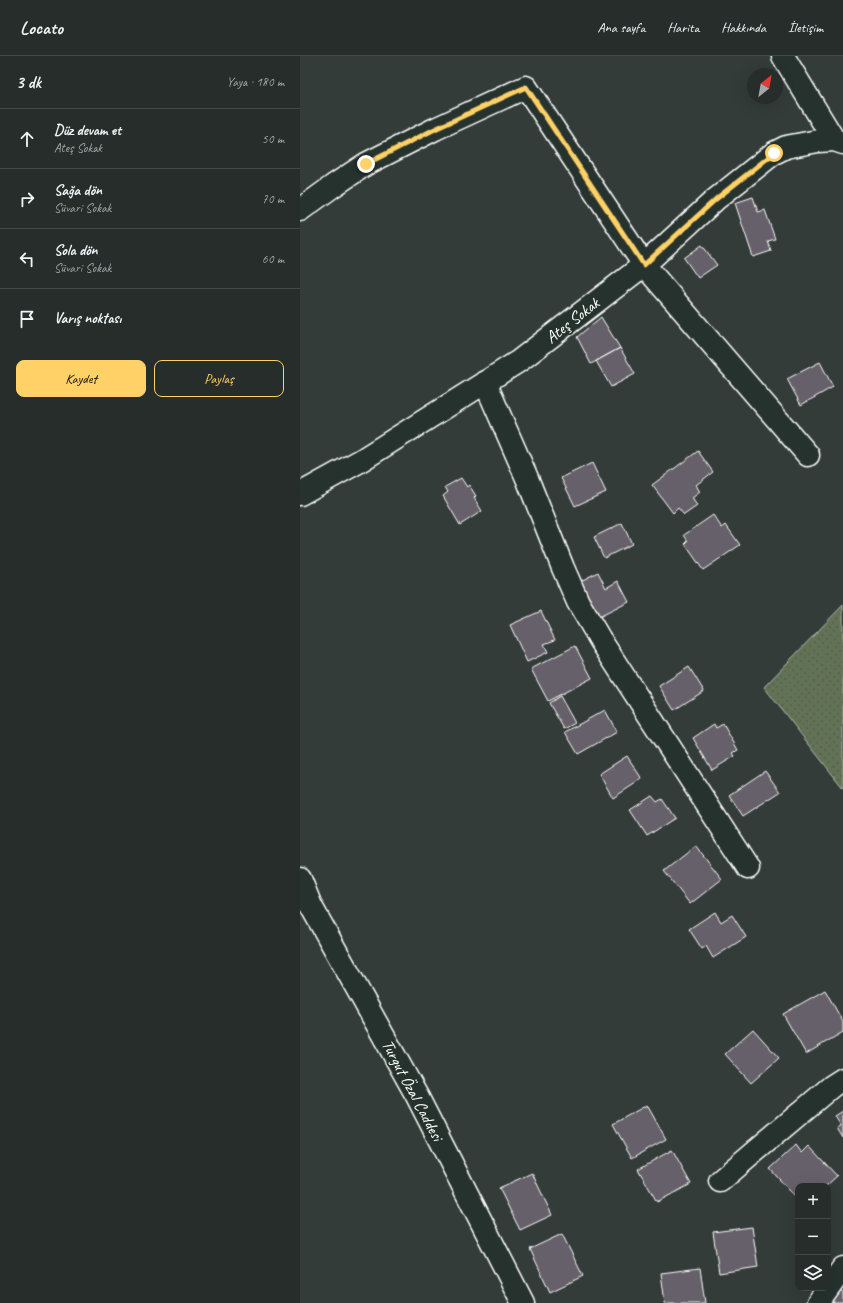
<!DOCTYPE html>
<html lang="tr">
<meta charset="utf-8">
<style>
:root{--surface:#262d2b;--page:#2e3533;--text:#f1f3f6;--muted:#a4a8a9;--line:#424947;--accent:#ffd166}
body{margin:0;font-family:Caveat,sans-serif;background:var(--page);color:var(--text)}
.controls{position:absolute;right:12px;bottom:12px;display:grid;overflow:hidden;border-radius:8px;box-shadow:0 4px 16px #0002}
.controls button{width:36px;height:36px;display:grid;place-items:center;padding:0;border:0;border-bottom:1px solid var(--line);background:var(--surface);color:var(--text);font:20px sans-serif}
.compass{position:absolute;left:447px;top:12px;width:36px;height:36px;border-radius:50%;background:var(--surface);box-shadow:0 4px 16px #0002;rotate:31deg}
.stop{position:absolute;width:12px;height:12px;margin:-9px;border:3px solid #ffd166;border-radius:50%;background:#fff}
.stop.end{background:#ffd166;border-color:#fff;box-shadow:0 1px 4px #0008}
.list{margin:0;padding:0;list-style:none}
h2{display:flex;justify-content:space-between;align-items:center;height:52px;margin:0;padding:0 16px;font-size:17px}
h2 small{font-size:13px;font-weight:400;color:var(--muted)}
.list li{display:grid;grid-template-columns:26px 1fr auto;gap:12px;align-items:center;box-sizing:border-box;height:60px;padding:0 16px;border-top:1px solid var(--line)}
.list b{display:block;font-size:15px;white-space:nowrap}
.list p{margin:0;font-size:13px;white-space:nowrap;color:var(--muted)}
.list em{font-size:13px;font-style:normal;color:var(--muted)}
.actions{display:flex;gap:8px;padding:12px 16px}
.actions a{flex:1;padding:9px 0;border:1px solid var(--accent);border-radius:8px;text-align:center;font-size:14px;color:var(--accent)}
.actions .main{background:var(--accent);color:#111}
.icon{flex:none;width:22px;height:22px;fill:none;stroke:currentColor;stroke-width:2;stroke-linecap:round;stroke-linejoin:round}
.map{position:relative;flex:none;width:543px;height:1247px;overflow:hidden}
header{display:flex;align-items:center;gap:24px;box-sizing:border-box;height:56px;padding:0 20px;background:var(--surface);border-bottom:1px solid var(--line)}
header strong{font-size:19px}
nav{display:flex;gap:22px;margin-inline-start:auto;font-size:14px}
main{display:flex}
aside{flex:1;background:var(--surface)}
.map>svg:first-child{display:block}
.garden{fill:url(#garden-dots);stroke:#b0b8aa}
.building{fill:#66606a;stroke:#fff}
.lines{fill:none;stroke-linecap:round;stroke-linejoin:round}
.minor-casing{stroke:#fff;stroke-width:25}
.minor{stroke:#26332d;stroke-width:22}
.route{stroke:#ffd166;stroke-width:5}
.labels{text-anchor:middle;stroke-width:3.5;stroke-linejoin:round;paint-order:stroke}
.street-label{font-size:17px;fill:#fff;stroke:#26332d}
</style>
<header>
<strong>Locato</strong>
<nav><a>Ana sayfa</a><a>Harita</a><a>Hakkında</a><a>İletişim</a></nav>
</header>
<main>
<aside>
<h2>3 dk<small>Yaya · 180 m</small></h2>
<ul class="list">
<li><svg class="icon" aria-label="ahead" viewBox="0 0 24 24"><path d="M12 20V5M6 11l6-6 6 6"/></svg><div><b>Düz devam et</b><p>Ateş Sokak</p></div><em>50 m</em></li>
<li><svg class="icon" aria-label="right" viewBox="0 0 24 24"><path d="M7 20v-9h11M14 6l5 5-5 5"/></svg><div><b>Sağa dön</b><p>Süvari Sokak</p></div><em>70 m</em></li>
<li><svg class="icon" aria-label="left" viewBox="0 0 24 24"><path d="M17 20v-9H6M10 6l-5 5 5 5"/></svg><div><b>Sola dön</b><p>Süvari Sokak</p></div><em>60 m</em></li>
<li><svg class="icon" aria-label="arrive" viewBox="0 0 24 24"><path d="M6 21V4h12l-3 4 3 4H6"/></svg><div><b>Varış noktası</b></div></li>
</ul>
<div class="actions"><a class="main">Kaydet</a><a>Paylaş</a></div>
</aside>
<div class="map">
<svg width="543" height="1247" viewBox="0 0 543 1247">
<defs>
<pattern id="garden-dots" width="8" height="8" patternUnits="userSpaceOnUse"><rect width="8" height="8" fill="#627254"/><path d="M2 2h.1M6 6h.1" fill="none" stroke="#555b4f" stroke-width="1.8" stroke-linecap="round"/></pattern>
</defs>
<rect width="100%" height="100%" fill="#333c39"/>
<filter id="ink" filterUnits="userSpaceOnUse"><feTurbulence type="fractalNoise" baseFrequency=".025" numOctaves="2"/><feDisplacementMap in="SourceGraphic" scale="8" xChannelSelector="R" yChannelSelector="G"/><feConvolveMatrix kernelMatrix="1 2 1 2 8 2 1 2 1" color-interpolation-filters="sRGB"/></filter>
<g filter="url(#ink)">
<path class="garden" d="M543 549V732L464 631Z"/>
<path class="building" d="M453 141 458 156 465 154 475 183 468 185 471 195 453 201 435 147Z
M402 189 417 209 398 222 384 202Z
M301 261 320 292 291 308 277 281Z
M320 292 335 318 311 331 296 305Z
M520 306 533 331 501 349 487 323Z
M398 395 413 416 396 429 400 436 392 442 397 450 384 459 378 452 373 457 352 429Z
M292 407 306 436 275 450 261 422Z
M161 422 167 431 169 429 176 440 174 442 182 455 160 469 143 440 148 436 145 431Z
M413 459 422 472 426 469 440 489 403 514 385 488 388 485 384 479Z
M322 467 332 488 304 502 294 481Z
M298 516 306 532 318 525 329 546 295 563 277 527Z
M241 555 255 584 244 588 248 596 227 606 210 569Z
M275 590 292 622 248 645 231 613Z
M389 611 404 635 374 654 359 630Z
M260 640 275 667 264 673 249 647Z
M305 654 317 676 278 698 265 676Z
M414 668 416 672 423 668 438 694 433 697 435 700 412 714 393 682Z
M327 700 342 723 313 742 299 718Z
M465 715 480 736 443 760 429 739Z
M352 740 357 746 362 743 375 762 347 780 330 754Z
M396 790 422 823 390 848 364 815Z
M415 856 421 866 432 859 446 881 413 902 406 890 402 893 389 873Z
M525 934 543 966V976L506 998 483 958Z
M453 973 479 1002 451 1027 425 998Z
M347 1049 366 1083 332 1102 313 1068Z
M543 1055V1082L537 1072 541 1070 535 1060Z
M496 1089 502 1097 509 1090 537 1120 526 1130H498V1144L470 1113Z
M372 1094 391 1128 357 1146 338 1113Z
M232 1117 252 1159 220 1174 199 1132Z
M452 1171 458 1211 419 1217 413 1176Z
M262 1178 283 1220 250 1236 230 1193Z
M400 1212 405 1247H365L361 1217Z
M537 1232 543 1237V1247H526Z"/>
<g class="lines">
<defs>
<path id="minor" d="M483 0 534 84 543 87
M0 154 33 130 66 108 135 73 226 31 344 209 508 399
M185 326 227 422 263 512 278 546 301 585 448 812
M0 438 60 405 219 305 344 209 416 143 474 97 486 91 518 85 534 84
M0 823 11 850 117 1040 223 1247
M420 1125 532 1030 543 1023
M518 1247 543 1212"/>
</defs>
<use href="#minor" class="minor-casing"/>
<use href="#minor" class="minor"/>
</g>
</g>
<g class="lines" filter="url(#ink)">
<path class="route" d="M66 108 135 73 226 31 344 209 416 143 474 97"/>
</g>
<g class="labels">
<g class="street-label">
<text transform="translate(272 264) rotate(-38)" y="6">Ateş Sokak</text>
<text transform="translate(113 1034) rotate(62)" y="6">Turgut Özal Caddesi</text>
</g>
</g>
</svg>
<div class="controls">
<button>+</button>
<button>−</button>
<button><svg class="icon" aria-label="layers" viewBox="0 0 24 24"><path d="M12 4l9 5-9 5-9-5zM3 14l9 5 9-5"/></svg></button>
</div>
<svg class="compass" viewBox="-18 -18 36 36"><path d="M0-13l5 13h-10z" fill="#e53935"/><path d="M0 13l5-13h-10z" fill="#a4a8a9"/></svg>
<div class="stop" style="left:474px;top:97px"></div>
<div class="stop end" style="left:66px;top:108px"></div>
</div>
</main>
